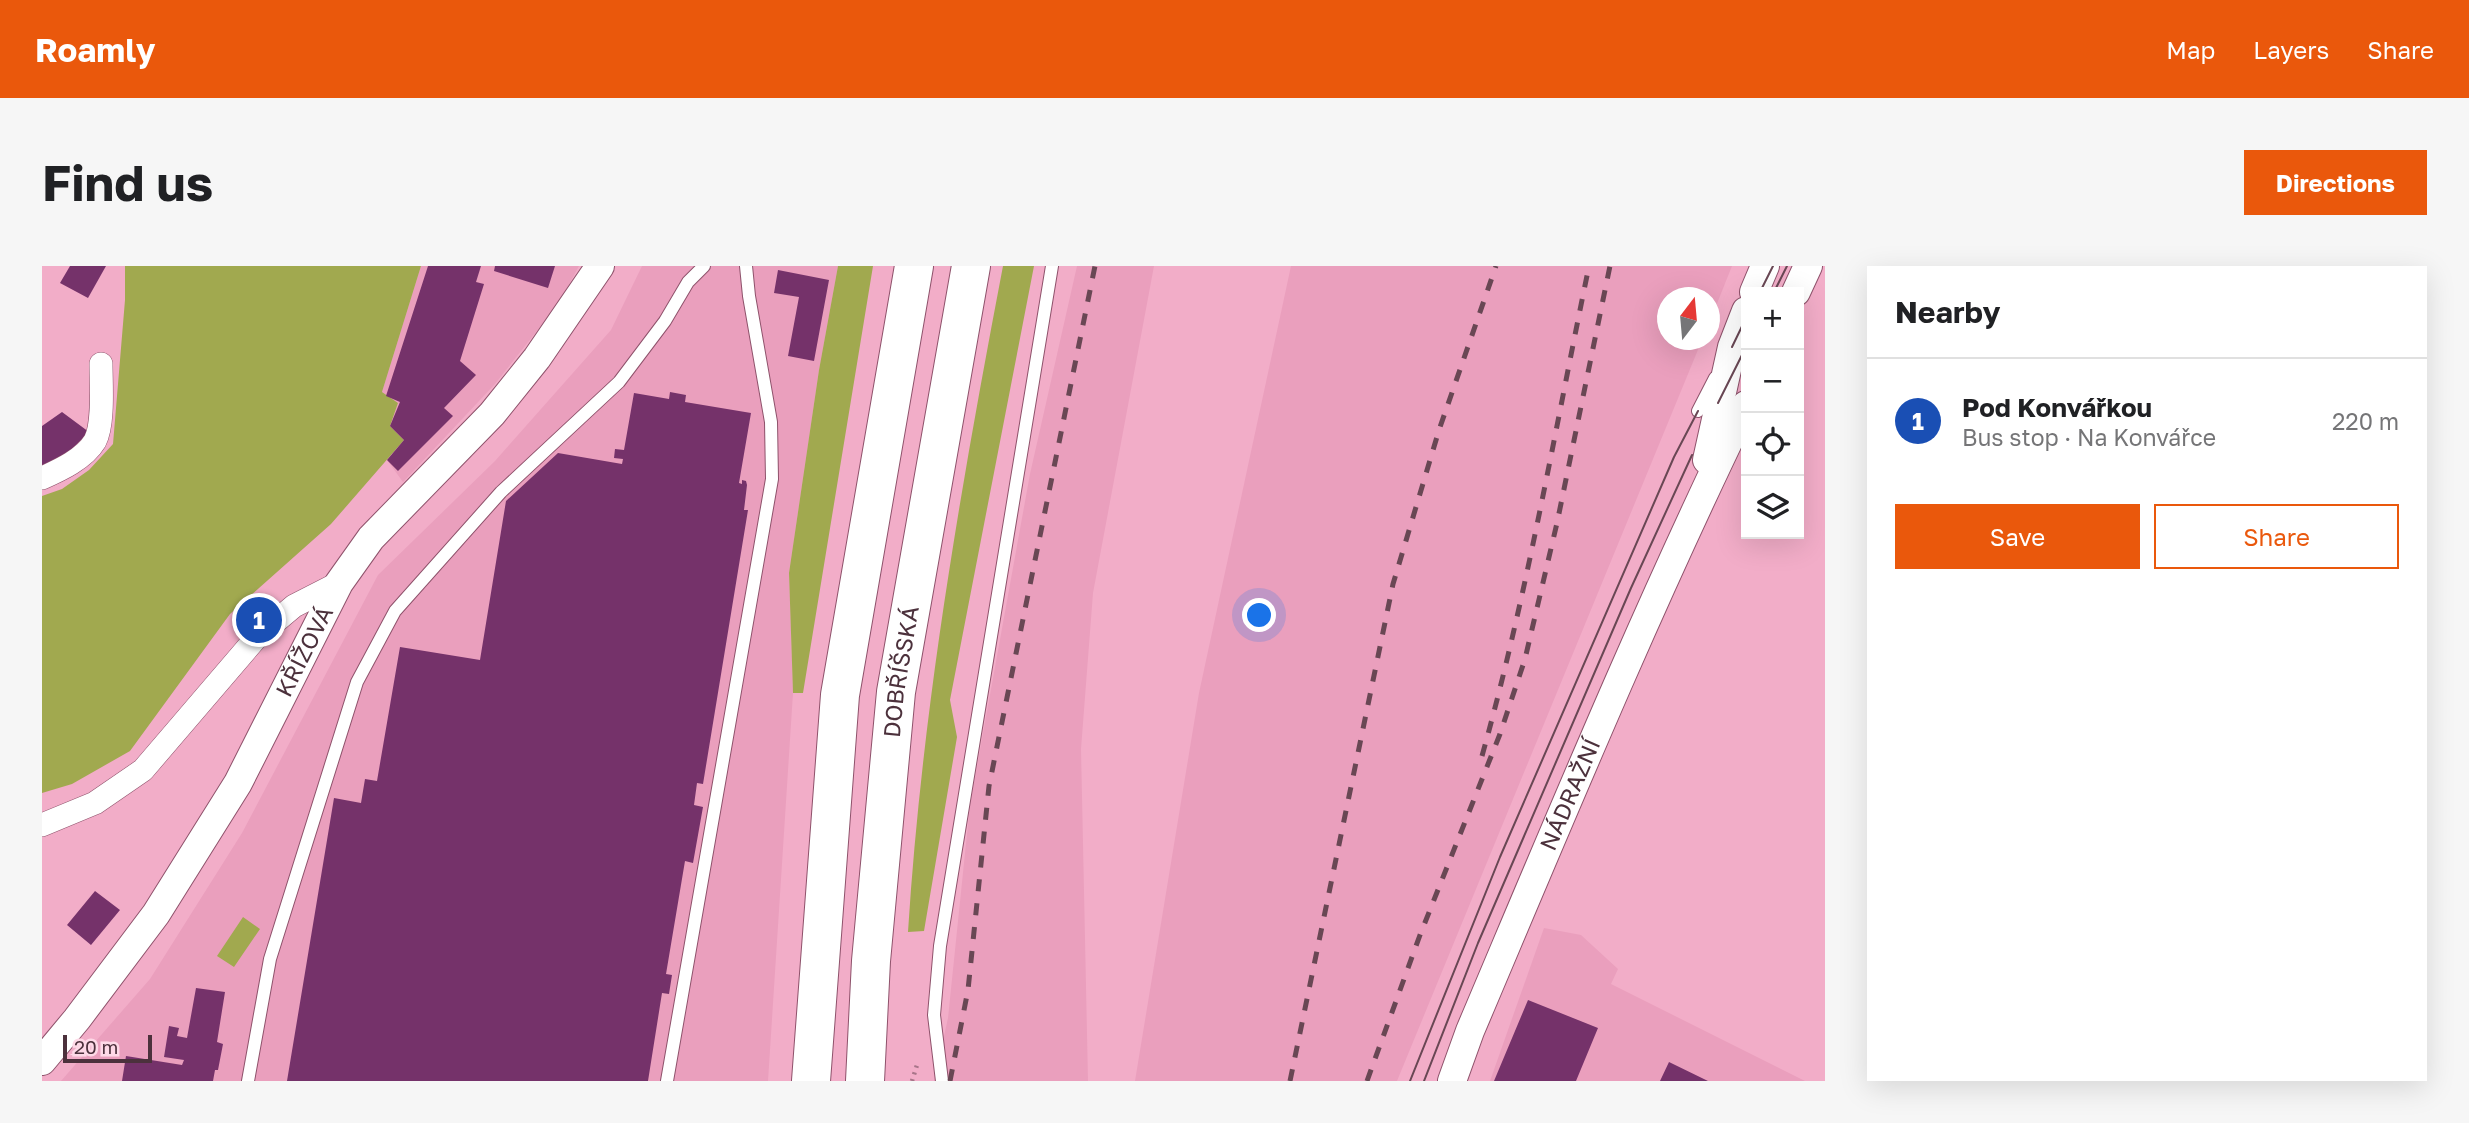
<!DOCTYPE html>
<meta charset="utf-8">
<style>
:root{--surface:#fff;--page:#f6f6f6;--text:#202124;--muted:#757577;--line:#e0e0e0;--accent:#ea580c}
body{margin:0;font-family:"Golos Text",sans-serif;background:var(--page);color:var(--text)}
.controls{position:absolute;right:21px;top:21px;display:grid;overflow:hidden;border-radius:0px;box-shadow:0 7px 28px #0002}
.controls button{width:63px;height:63px;display:grid;place-items:center;padding:0;border:0;border-bottom:2px solid var(--line);background:var(--surface);color:var(--text);font:35px sans-serif}
.compass{position:absolute;left:1615px;top:21px;width:63px;height:63px;border-radius:50%;background:var(--surface);box-shadow:0 7px 28px #0002;rotate:16deg}
.scale{position:absolute;left:21px;bottom:18px;width:89px;box-sizing:border-box;padding-left:7px;border:4px solid #4c313c;border-top:0;font-size:19px;line-height:24px;white-space:nowrap;color:#4c313c;-webkit-text-stroke:5px #fed9e7;paint-order:stroke}
.you{position:absolute;left:1218px;top:350px;width:24px;height:24px;margin:-18px;border:5px solid #fff;border-radius:50%;background:#1a73e8;box-shadow:0 0 0 10px #1a73e833}
.badge{display:grid;place-items:center;width:46px;height:46px;border-radius:50%;background:var(--accent);color:#fff;font-size:23px;font-weight:700}
.pin{position:absolute;translate:-50% -50%;border:4px solid #fff;box-shadow:0 2px 7px #0006}
.list{margin:0;padding:0;list-style:none}
h2{display:flex;justify-content:space-between;align-items:center;height:91px;margin:0;padding:0 28px;font-size:30px}
h2 small{font-size:23px;font-weight:400;color:var(--muted)}
.list li{display:grid;grid-template-columns:46px 1fr auto;gap:21px;align-items:center;box-sizing:border-box;height:126px;padding:0 28px;border-top:2px solid var(--line)}
.list b{display:block;font-size:26px;white-space:nowrap}
.list p{margin:0;font-size:23px;white-space:nowrap;color:var(--muted)}
.list em{font-size:23px;font-style:normal;color:var(--muted)}
.actions{display:flex;gap:14px;padding:21px 28px}
.actions a{flex:1;padding:16px 0;border:2px solid var(--accent);border-radius:0px;text-align:center;font-size:24px;color:var(--accent)}
.actions .main{background:var(--accent);color:#fff}
.icon{flex:none;width:38px;height:38px;fill:none;stroke:currentColor;stroke-width:2;stroke-linecap:round;stroke-linejoin:round}
.map{position:relative;flex:none;width:1783px;height:815px;overflow:hidden;border-radius:0px}
header{display:flex;align-items:center;gap:42px;box-sizing:border-box;height:98px;padding:0 35px;background:var(--accent);color:#fff}
header strong{font-size:33px}
nav{display:flex;gap:38px;margin-inline-start:auto;font-size:24px}
.intro{display:flex;align-items:center;justify-content:space-between;box-sizing:border-box;height:168px;padding:0 42px}
h1{margin:0;font-size:49px}
.button{padding:18px 32px;border-radius:0px;background:var(--accent);color:#fff;font-size:24px;font-weight:700}
main{display:flex;gap:42px;padding:0 42px}
aside{flex:1;background:var(--surface);border-radius:0px;box-shadow:0 7px 28px #0002}
.map>svg:first-child{display:block}
.built{fill:#ea9fbd}
.green{fill:#a1a94f}
.building{fill:#75326a}
.lines{fill:none;stroke-linecap:round;stroke-linejoin:round}
.service-casing{stroke:#8e526b;stroke-width:14}
.minor-casing{stroke:#8e526b;stroke-width:24}
.tertiary-casing{stroke:#8e526b;stroke-width:30}
.trunk-casing{stroke:#8e526b;stroke-width:40}
.path{stroke:#a77589;stroke-width:4.5;stroke-dasharray:2 5;stroke-linecap:butt}
.service{stroke:#fff;stroke-width:12}
.minor{stroke:#fff;stroke-width:23}
.tertiary{stroke:#fff;stroke-width:28}
.trunk{stroke:#fff;stroke-width:38}
.tram{stroke:#694754;stroke-width:2}
.rail{stroke:#694754;stroke-width:5;stroke-dasharray:12 12;stroke-linecap:butt}
.labels{text-anchor:middle;stroke-width:7;stroke-linejoin:round;paint-order:stroke}
.street-label{font-size:23px;fill:#4c313c;stroke:#fed9e7}
</style>
<header>
<strong>Roamly</strong>
<nav><a>Map</a><a>Layers</a><a>Share</a></nav>
</header>
<div class="intro"><h1>Find us</h1><a class="button">Directions</a></div>
<main>
<div class="map">
<svg width="1783" height="815" viewBox="0 0 1783 815">
<rect width="100%" height="100%" fill="#f2adc8"/>
<path class="built" d="M379 0H537L517 37 453 118 361 216 345 194 362 174 348 160 356 137 340 126Z
M600 0H796L777 104 747 307 751 427 726 815H19L108 713 200 567 336 309 453 195 569 64Z
M1035 0H1112L1051 327 1039 483 1046 815H892L906 752 928 539 988 208Z
M1249 0H1690L1668 55V32H1626V74H1660L1355 815H1093L1157 427Z
M1502 662 1539 669 1576 703 1569 718 1763 815H1448Z"/>
<path class="green" d="M83 0H379L340 126 356 137 348 160 362 174 289 258 188 348 88 485 30 518 0 527V230L20 223 47 204 71 178 83 34Z
M796 0H831L761 427H751L747 307 777 104Z
M961 0H992L908 434 915 471 882 665 866 666C880 443 919 220 961 0Z
M201 651 218 663 192 701 175 690Z"/>
<path class="building" d="M28 0H64L46 32 18 17Z
M386 0H439L434 16 442 18 418 95 434 109 402 142 411 150 356 205 345 194 362 174 348 160 358 136 344 130Z
M453 0H513L506 22 452 5Z
M736 4 787 14 772 95 746 90 757 31 732 27Z
M628 126 644 129 643 136 709 147 697 217 700 218V214L704 215 705 219 702 244H706L661 518 655 517 652 539 661 541 651 597 643 595 624 708 630 709 627 728 620 727 606 815H245L292 532 319 537 323 513 335 515 358 381 438 394 464 235 516 187 580 198 581 193 572 192 573 183 582 184 592 127 627 133Z
M20 146 47 166 28 185 0 201V160Z
M53 625 78 644 49 679 25 659Z
M154 722 183 726 175 776 181 778 176 804H173L171 815H80L84 790 140 799 142 794 122 791 127 760 137 762 135 770 145 772Z
M1486 734 1556 762 1534 815H1452Z
M1627 796 1666 815H1618Z"/>
<g class="lines">
<defs>
<path id="service" d="M1656 145 1673 112
M206 815 228 693 315 416 353 345 459 226 577 116 623 55 646 16 662 0
M625 815 730 213 729 156 707 30 704 0
M900 815 892 749 898 680 1010 0"/>
<path id="minor" d="M0 212C18 204 42 193 53 175 62 158 59 118 59 98
M0 559 53 537 101 504 214 372 252 340 297 317"/>
<g id="tertiary">
<path d="M1712 26 1723 0"/>
<path d="M1754 26 1766 0"/>
<path d="M1665 194 1690 81 1704 45"/>
<path id="s1" d="M0 795 35 753 114 648 196 517 297 317 329 272 450 148 495 92 558 0"/>
<path id="s2" d="M1410 815 1428 765C1517 555 1604 344 1704 139"/>
</g>
<g id="trunk">
<path d="M769 815 798 429 872 0"/>
<path id="s3" d="M823 815 829 695 854 426 929 0"/>
</g>
</defs>
<use href="#service" class="service-casing"/>
<use href="#minor" class="minor-casing"/>
<use href="#tertiary" class="tertiary-casing"/>
<use href="#trunk" class="trunk-casing"/>
<path class="path" d="M870 815 875 799"/>
<use href="#service" class="service"/>
<use href="#minor" class="minor"/>
<use href="#tertiary" class="tertiary"/>
<use href="#trunk" class="trunk"/>
<path class="tram" d="M1718 26 1731 0
M1732 26 1745 0
M1690 81 1704 52
M1676 137 1704 81
M1368 815 1458 591 1632 191 1656 145
M1382 815 1436 677 1589 322 1650 189"/>
<path class="rail" d="M1440 490C1485 329 1513 164 1547 0
M908 815 926 724 947 520 1053 0
M1248 815 1351 318 1397 164 1454 0
M1325 815 1378 669 1458 468 1483 393 1515 257 1568 0"/>
</g>
<g class="labels">
<g class="street-label">
<text dy="8" stroke="none"><textPath href="#s1" startOffset="488">KŘÍŽOVÁ</textPath></text>
<text dy="8" stroke="none"><textPath href="#s3" startOffset="411">DOBŘÍŠSKÁ</textPath></text>
<text dy="8" stroke="none"><textPath href="#s2" startOffset="310">NÁDRAŽNÍ</textPath></text>
</g>
</g>
</svg>
<div class="controls">
<button>+</button>
<button>−</button>
<button><svg class="icon" aria-label="locate" viewBox="0 0 24 24"><circle cx="12" cy="12" r="6"/><path d="M12 2v4M12 18v4M2 12h4M18 12h4"/></svg></button>
<button><svg class="icon" aria-label="layers" viewBox="0 0 24 24"><path d="M12 4l9 5-9 5-9-5zM3 14l9 5 9-5"/></svg></button>
</div>
<svg class="compass" viewBox="-18 -18 36 36"><path d="M0-13l5 13h-10z" fill="#e53935"/><path d="M0 13l5-13h-10z" fill="#757577"/></svg>
<div class="scale">20 m</div>
<div class="you"></div>
<div class="pin badge" style="left:217px;top:354px;background:#1a4fb4">1</div>
</div>
<aside>
<h2>Nearby<small></small></h2>
<ul class="list">
<li><span class="badge" style="background:#1a4fb4">1</span><div><b>Pod Konvářkou</b><p>Bus stop · Na Konvářce</p></div><em>220 m</em></li>
</ul>
<div class="actions"><a class="main">Save</a><a>Share</a></div>
</aside>
</main>
